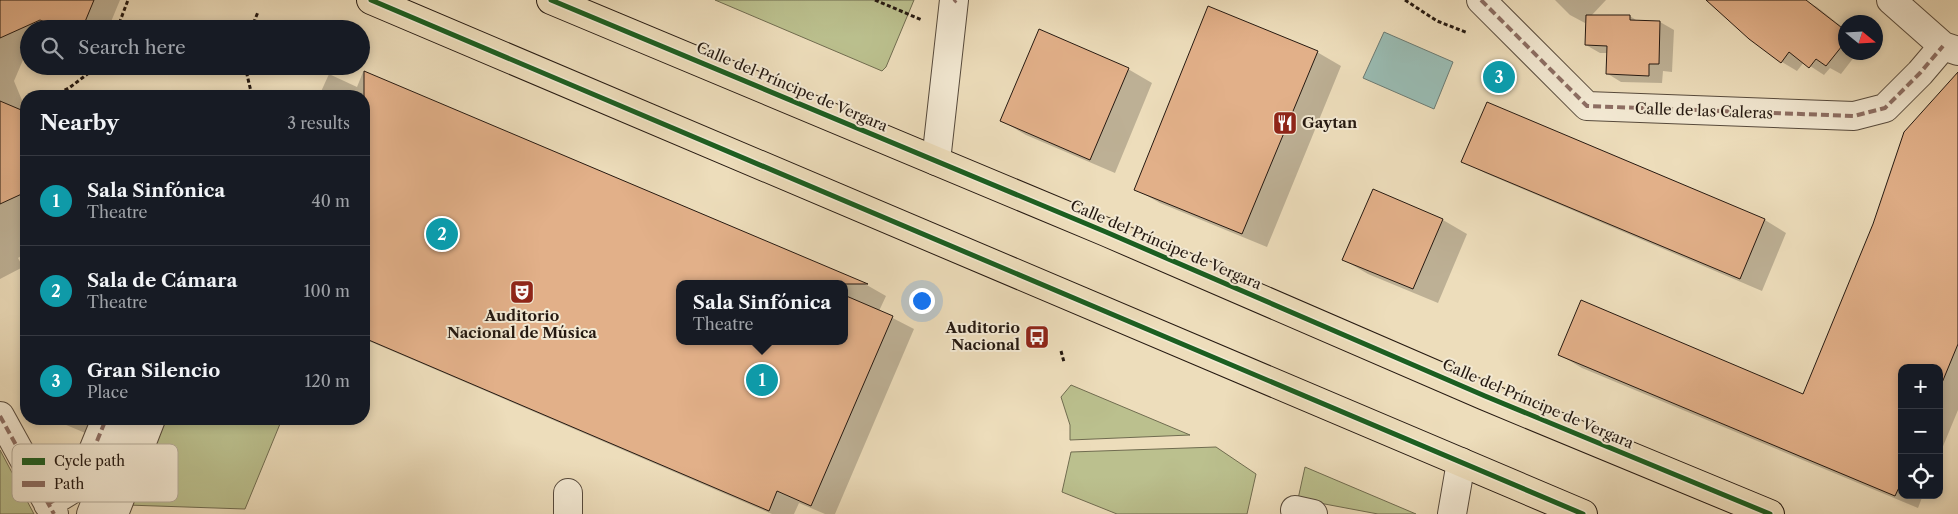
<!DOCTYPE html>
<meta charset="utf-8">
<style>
:root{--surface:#171b24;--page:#20242c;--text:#f1f3f6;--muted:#9ea1a6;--line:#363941;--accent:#c59692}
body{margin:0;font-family:"Libre Caslon Text",serif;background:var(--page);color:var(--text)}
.controls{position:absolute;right:15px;bottom:15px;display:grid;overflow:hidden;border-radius:10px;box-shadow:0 2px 8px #0003}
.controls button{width:45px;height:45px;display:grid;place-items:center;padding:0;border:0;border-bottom:1px solid var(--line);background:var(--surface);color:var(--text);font:25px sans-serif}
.compass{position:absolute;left:1838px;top:15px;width:45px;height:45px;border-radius:50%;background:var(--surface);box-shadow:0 2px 8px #0003;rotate:108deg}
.you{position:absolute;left:921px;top:300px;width:18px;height:18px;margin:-12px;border:4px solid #fff;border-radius:50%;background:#1a73e8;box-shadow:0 0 0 8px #1a73e833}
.badge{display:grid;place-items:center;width:32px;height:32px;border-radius:50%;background:var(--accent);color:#fff;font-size:16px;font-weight:700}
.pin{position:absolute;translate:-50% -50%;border:2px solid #fff;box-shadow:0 1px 5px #0006}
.popup{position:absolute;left:676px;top:280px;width:172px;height:65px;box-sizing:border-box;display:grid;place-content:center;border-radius:10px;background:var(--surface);filter:drop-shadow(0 1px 4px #0005);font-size:16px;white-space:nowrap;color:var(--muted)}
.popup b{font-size:19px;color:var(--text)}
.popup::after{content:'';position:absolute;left:50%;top:100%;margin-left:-10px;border:10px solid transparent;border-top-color:var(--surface)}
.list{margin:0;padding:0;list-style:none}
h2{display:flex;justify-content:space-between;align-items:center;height:65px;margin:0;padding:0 20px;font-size:21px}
h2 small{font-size:16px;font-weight:400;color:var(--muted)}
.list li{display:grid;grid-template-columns:32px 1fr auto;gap:15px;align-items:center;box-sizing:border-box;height:90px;padding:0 20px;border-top:1px solid var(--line)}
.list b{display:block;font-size:19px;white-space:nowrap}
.list p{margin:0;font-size:16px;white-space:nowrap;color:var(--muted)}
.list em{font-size:16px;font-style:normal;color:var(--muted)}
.icon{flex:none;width:28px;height:28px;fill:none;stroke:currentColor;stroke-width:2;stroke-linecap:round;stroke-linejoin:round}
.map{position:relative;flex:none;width:1958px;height:514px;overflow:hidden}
.search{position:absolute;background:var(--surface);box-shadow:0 2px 8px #0003;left:20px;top:20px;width:350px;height:55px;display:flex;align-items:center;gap:12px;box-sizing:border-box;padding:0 18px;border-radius:28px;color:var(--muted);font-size:19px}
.panel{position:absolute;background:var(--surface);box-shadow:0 2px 8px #0003;left:20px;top:90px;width:350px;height:335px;border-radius:20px}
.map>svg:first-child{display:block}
.green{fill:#bbc08e;stroke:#706c50}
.water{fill:#99bbb2;stroke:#6b7a72}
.shadow{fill:#0003;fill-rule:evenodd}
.building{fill:#e2b089;stroke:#251911}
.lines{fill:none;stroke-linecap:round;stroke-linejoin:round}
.minor-casing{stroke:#574a3c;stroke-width:30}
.major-casing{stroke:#251911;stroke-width:30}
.path{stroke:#251911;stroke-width:3;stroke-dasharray:4 2.5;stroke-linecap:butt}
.minor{stroke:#f3e9d3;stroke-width:28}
.major{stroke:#edddbb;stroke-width:28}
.quiet{stroke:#8d6e63;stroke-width:4;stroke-dasharray:8 4;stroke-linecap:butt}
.cycleway-casing{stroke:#f3e9d3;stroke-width:8}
.cycleway{stroke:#1b5e20;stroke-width:5}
.labels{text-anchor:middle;stroke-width:4;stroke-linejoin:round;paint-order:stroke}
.street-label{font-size:15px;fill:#251911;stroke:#f3e9d3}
.poi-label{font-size:15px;font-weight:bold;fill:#251911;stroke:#f3e9d3;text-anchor:start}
.key{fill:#f3e9d3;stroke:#b5ab99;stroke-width:1}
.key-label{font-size:14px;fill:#251911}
</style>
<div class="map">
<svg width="1958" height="514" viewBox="0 0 1958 514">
<rect width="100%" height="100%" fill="#edddbb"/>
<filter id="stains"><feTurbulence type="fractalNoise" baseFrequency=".004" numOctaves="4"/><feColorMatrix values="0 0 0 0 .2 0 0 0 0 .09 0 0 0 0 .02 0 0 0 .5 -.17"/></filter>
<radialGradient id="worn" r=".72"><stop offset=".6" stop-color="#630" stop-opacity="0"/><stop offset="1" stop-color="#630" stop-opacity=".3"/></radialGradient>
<path class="green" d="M715 0H914L886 67 882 71Z
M1071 385 1190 435 1070 440V425L1061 397Z
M161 419H282L245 509 127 505Z
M1216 447 1256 474 1247 514H1117L1062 492 1071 452Z
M0 450 34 514H0Z
M1305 467 1416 514H1378L1298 499Z"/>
<path class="water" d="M1384 32 1453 62 1434 109 1363 78Z"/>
<path class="shadow" d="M0 0H120L108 29H29V46L14 81 26 110V253L18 258 23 267 0 279Z
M1555 0H1606L1591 16H1630L1639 22H1660L1674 30 1672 72 1663 71 1662 83 1621 82 1608 74V53H1600L1586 45 1587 21 1585 23 1570 15Z
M1708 0H1805L1817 7 1846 30V52H1858L1841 74 1830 68 1824 75 1804 62 1797 71 1782 62 1754 40Z
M1317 52 1341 66 1267 247 1160 203 1135 189Z
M1128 69 1152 83 1115 173 1026 135 1002 121Z
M363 72 865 284 886 296 879 311 914 329 835 514H825L799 503 794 514H772L364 339V96H319L329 74 357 87ZM680 284H844V341H680Z
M1958 90V410L1939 456V368H1902V495H1923L1918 508 1582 368 1560 355 1804 395Z
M1487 103 1765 220 1786 233 1762 291 1485 173 1463 161Z
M1374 191 1443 220 1467 234 1438 303 1368 274 1344 260Z
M52 419H122L109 443Z"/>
<path class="building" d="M0 0H94L82 29H60L40 20 0 38Z
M1706 0H1806L1846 31V41L1826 66 1816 59 1809 68 1789 52 1781 63 1749 39Z
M1208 6 1318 51 1242 234 1134 190Z
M1586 15H1630V20L1660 21 1659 64H1649V76L1606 74 1607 46 1585 45Z
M1039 29 1129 68 1090 160 1000 121Z
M364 71 868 284H680V341H844V295L893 316 811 506 777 491 769 511 364 338Z
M1958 72V344L1939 390V368H1902V481L1895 496 1558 355 1581 300 1803 394 1873 224 1904 132Z
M0 101 26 112V192L0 204Z
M1487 102 1765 219 1740 279 1461 162Z
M1373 189 1443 219 1413 289 1342 260Z"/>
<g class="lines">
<defs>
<path id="minor" d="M1481 0 1587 106 1854 116 1885 108 1920 73 1943 46
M1891 0 1943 46 1958 51
M936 161 954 0
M0 416 54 514
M48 504 79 485 106 419
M1295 510 1313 514
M91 514 129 419
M114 514 151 419
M568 514V493
M1452 514 1461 462"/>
<path id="major" d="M371 0 1583 514
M551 0 1106 232 1485 396 1770 514"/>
</defs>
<use href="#minor" class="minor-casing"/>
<use href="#major" class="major-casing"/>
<path class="path" d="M875 0 922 20
M1405 0 1437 21 1468 33
M117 29 128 0
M251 29 258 12
M245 66 252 96
M53 96 69 88 98 66
M24 111 26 110
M1061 351 1064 362"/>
<use href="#minor" class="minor"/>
<use href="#major" class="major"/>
<path class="quiet" d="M1481 0 1587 106 1854 116 1885 108 1920 73 1943 46
M954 2 956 0
M0 416 54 514
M48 504 79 485 106 419"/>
<defs>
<path id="cycleway" d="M371 0 1583 514
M551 0 1106 232 1485 396 1770 514"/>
</defs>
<use href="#cycleway" class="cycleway-casing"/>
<use href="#cycleway" class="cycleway"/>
</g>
<defs>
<symbol id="restaurant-square" viewBox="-11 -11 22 22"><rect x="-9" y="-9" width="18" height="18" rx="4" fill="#8f2418" stroke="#f3e9d3"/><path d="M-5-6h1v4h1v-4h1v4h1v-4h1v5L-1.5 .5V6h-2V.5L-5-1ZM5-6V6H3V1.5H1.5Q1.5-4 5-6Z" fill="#fff"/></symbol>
<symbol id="theatre-square" viewBox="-11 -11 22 22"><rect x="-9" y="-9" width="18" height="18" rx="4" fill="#8f2418" stroke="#f3e9d3"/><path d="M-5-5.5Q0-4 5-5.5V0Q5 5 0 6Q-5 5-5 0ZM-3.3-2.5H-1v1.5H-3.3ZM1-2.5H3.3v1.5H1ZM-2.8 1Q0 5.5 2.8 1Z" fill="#fff"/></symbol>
<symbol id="bus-square" viewBox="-11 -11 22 22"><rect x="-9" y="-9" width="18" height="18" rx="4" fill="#8f2418" stroke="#f3e9d3"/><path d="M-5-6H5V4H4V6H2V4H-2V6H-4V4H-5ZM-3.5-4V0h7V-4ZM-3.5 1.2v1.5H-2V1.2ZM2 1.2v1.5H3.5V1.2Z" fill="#fff"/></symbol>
</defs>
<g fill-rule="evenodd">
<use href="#restaurant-square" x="1271" y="109" width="28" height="28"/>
<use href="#theatre-square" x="508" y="278" width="28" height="28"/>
<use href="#bus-square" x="1023" y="323" width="28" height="28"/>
</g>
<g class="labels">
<g class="street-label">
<text transform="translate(792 87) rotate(23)" y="5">Calle del Príncipe de Vergara</text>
<text transform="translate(1704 111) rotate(2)" y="5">Calle de las Caleras</text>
<text transform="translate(1166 245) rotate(23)" y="5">Calle del Príncipe de Vergara</text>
<text transform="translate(1538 404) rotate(23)" y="5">Calle del Príncipe de Vergara</text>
</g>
<g class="poi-label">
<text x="1302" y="128">Gaytan</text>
<text x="522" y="321" text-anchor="middle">Auditorio<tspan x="522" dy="17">Nacional de Música</tspan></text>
<text x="1020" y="333" text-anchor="end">Auditorio<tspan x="1020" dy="17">Nacional</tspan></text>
</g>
</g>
<rect x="12" y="444" width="166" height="58" rx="8" class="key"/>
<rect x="22" y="458" width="23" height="7" fill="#1b5e20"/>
<rect x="22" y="481" width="23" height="6" fill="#8d6e63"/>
<g class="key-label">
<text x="54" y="466">Cycle path</text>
<text x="54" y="489">Path</text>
</g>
<rect width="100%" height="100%" filter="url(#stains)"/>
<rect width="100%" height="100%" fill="url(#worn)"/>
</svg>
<div class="controls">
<button>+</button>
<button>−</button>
<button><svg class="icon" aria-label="locate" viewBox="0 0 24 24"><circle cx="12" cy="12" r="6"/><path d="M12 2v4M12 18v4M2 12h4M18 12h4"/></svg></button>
</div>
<svg class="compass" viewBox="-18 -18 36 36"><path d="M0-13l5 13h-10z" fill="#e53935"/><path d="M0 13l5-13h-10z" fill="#9ea1a6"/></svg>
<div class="you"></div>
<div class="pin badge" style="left:762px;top:380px;background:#0f9aa8">1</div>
<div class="popup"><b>Sala Sinfónica</b>Theatre</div>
<div class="pin badge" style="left:442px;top:234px;background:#0f9aa8">2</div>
<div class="pin badge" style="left:1499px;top:77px;background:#0f9aa8">3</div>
<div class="search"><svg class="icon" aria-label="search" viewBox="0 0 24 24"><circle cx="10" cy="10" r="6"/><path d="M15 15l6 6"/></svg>Search here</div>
<section class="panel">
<h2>Nearby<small>3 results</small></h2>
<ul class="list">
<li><span class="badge" style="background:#0f9aa8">1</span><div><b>Sala Sinfónica</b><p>Theatre</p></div><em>40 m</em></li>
<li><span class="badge" style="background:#0f9aa8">2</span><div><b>Sala de Cámara</b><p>Theatre</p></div><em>100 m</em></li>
<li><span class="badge" style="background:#0f9aa8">3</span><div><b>Gran Silencio</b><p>Place</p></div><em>120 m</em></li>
</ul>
</section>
</div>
